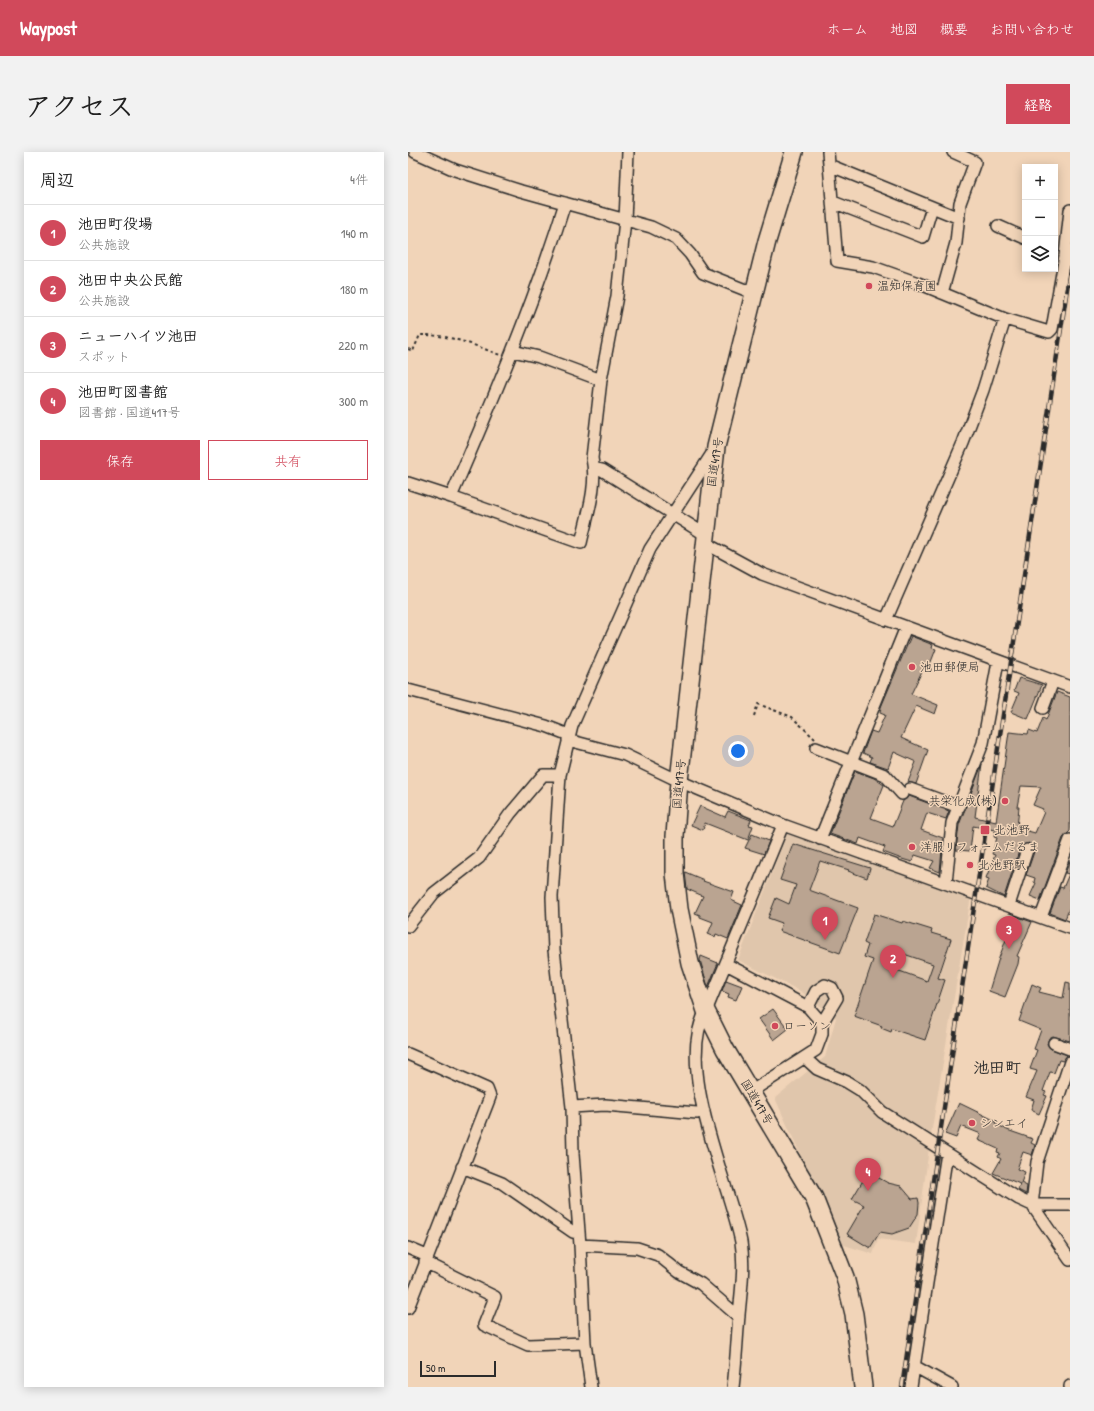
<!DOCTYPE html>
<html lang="ja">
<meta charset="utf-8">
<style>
:root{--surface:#fff;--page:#f2f2f2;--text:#222;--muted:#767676;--line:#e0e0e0;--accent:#d1495b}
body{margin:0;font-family:"Patrick Hand","Klee One",sans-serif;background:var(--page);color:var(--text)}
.controls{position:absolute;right:12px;top:12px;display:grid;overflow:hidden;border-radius:0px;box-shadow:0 2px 10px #0003}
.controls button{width:36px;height:36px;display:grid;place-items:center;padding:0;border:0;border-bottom:1px solid var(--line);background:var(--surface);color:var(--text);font:20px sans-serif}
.scale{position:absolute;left:12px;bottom:10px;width:76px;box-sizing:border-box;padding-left:4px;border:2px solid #2b2b2b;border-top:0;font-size:11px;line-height:14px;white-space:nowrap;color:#2b2b2b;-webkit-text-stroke:3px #f1d4b8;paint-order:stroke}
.you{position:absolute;left:330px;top:599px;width:14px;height:14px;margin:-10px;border:3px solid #fff;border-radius:50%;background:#1a73e8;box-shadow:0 0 0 6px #1a73e833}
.badge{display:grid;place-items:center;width:26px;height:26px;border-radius:50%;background:var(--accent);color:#fff;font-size:13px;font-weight:700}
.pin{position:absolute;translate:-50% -33px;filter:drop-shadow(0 1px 2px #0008)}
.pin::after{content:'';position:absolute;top:21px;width:14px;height:12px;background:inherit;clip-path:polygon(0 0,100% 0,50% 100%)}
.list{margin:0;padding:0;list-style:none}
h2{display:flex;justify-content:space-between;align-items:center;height:52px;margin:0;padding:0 16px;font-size:17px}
h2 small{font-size:13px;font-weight:400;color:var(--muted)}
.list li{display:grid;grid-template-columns:26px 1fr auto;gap:12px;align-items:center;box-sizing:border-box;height:56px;padding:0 16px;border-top:1px solid var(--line)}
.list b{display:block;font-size:15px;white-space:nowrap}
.list p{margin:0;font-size:13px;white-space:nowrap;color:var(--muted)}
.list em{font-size:13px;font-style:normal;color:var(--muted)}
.actions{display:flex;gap:8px;padding:12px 16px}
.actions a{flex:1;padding:9px 0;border:1px solid var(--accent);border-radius:0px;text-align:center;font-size:14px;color:var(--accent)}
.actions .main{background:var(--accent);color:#fff}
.icon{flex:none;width:22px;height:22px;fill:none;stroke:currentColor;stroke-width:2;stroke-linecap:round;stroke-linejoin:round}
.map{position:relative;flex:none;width:662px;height:1235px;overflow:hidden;border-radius:0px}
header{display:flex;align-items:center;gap:24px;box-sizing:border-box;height:56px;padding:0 20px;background:var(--accent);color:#fff}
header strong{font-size:19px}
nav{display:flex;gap:22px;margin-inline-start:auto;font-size:14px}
.intro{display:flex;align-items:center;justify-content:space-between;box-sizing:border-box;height:96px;padding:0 24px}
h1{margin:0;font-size:28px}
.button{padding:10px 18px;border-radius:0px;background:var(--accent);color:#fff;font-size:14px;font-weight:700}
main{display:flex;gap:24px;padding:0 24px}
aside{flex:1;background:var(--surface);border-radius:0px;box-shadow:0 2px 10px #0003}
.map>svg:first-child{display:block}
.built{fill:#e0c6ac}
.building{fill:#baa491;stroke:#2b2b2b;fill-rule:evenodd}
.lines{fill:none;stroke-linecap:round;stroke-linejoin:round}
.minor-casing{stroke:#2b2b2b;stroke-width:14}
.highway-casing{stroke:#2b2b2b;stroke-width:20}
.path{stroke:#2b2b2b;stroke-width:2;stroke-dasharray:3 3;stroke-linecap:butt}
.minor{stroke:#f1d4b8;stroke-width:11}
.highway{stroke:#f1d4b8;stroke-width:17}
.rail-casing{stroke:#2b2b2b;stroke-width:4.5}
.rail{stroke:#f1d4b8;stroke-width:3;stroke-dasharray:9;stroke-linecap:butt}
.poi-dot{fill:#d1495b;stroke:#f1d4b8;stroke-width:1.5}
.labels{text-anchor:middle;stroke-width:3;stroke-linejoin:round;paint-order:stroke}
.poi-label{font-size:12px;fill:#2b2b2b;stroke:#f1d4b8;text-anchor:start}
.street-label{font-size:12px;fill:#2b2b2b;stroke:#f1d4b8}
.district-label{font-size:16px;font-weight:bold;fill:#2b2b2b;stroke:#f1d4b8}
</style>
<header>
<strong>Waypost</strong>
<nav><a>ホーム</a><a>地図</a><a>概要</a><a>お問い合わせ</a></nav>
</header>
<div class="intro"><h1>アクセス</h1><a class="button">経路</a></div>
<main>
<aside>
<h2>周辺<small>4件</small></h2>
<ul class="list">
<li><span class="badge">1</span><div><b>池田町役場</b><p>公共施設</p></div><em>140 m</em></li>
<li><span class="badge">2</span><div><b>池田中央公民館</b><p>公共施設</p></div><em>180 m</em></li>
<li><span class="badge">3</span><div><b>ニューハイツ池田</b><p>スポット</p></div><em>220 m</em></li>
<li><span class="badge">4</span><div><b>池田町図書館</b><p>図書館 · 国道417号</p></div><em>300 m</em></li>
</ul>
<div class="actions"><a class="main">保存</a><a>共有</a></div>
</aside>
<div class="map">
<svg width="662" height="1235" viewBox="0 0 662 1235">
<rect width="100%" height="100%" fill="#f1d4b8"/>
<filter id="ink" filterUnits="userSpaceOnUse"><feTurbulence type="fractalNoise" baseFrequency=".025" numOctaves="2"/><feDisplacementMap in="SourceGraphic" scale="8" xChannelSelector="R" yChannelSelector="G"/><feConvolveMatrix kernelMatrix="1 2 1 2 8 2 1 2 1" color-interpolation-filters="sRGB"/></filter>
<g filter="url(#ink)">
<path class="built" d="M379 682 563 744 523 982 508 1092 470 1087 465 1102 433 1092 367 946 417 905 428 866 394 840 330 808Z"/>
<path class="building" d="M503 484 525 493 524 496 528 497 521 515 517 513 503 542 530 553 527 562 508 554 493 586 520 598 508 632 500 630 508 610 486 600 480 616 462 610 464 605 455 601 463 579 469 581 477 563 472 561 473 555Z
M611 526 634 533 620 567 603 560 611 541 606 539Z
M649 540 662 545V679L655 686 632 748 622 744 628 731 626 730 627 726 618 723 626 700 624 694 621 691 615 693 612 696 596 745 578 736 581 727 578 726 587 703 584 702 589 686 586 685 587 678 565 674 562 699 548 698 551 673 574 612 567 665 588 670 601 580 620 582 621 578 629 581 635 566 638 568ZM613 634 633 635 625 653 635 657 634 659 636 660 627 681 609 676 611 655H609Z
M447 619 466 626 476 633 463 666 485 674 495 649 501 644 541 659 538 667 519 661 513 678 535 686 532 720 522 716 526 709 507 703 504 710 494 707 475 700 477 695 452 686 450 692 422 682Z
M292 654 317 665 320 659 343 668 341 673 345 674 340 688 297 671 295 678 283 673Z
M344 682 361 689 356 702 337 696Z
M385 692 462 716 459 726 440 719 441 718 412 709 401 738 450 756 432 801 371 779 374 771 360 766 368 746 381 752 388 733 372 728Z
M662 709V755L657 767 642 761 652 735 655 736 661 722 657 721Z
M277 720 296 728 295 729 326 740 323 748 334 753 320 787 308 782 307 785 300 782 305 770 292 765V763L287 761 295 744 279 737Z
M466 762 494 771 495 769 524 778 523 781 543 787 530 826 537 828 517 888 484 877 483 880 473 876 474 874 446 864 465 808 456 805 460 793 456 791ZM490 800 525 812 519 829 486 817Z
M607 764 624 770 609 804 611 805 610 812 597 845 581 839 591 806Z
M293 804 310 811 300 835 292 808Z
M318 828 334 834 328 848 320 845 321 842 314 839Z
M658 830 662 831V889L645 884 641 886 639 892 643 897 659 903 655 909 651 908 646 921 642 920 635 939 638 940 636 943 639 944 631 962 623 958 626 948 618 945 629 919 622 917 629 898 626 897 633 878 611 869 624 832 633 836 631 840 655 846Z
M365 857 380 877 366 888 351 867Z
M551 951 588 969 587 971 599 978 625 987 623 991 627 993 624 1003 615 1000 609 1017 617 1020 613 1031 619 1034 618 1042 610 1038 612 1032 585 1021 593 1007 590 1005 592 1001 589 1000 590 997 570 988 573 982 553 974 548 986 537 982Z
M460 1020 480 1031 493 1034 504 1047 510 1046 511 1051 510 1062 501 1076 484 1082 472 1080 462 1096 439 1082 456 1053 444 1047Z"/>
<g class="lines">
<defs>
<path id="minor" d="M7 0 47 18 113 39 243 75 268 87 282 102 295 121 345 141
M420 0 429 109 465 115 510 131 597 167 641 180 644 177 657 104 662 58
M421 13 551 66
M425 50 515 85 524 55
M590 74 617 86
M534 141 548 91 552 51 567 10 545 0
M105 199 131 205 193 228
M186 316 194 318 298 383
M0 331 43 345 173 391C179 364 190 334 184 306L193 228 209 144 217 68 220 0
M43 345C85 248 126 151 157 51
M297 391 354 422 662 535
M478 468 555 291 575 238 597 167
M0 538 138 574 161 583
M635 556 645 529
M160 588 217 603 271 629 375 673 662 776
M408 596 477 623 494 642
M502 637 551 655
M412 687 498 475
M538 731 544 671 575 591 590 510
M601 753 619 698
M633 765 662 688
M0 774 26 741 71 706 102 662 135 623H152
M318 812 400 855 414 871V882L408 898 344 939
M400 855 408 839 417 833 424 836 429 846 414 871
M646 891 662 897
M0 902 79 937 82 945 0 1156
M397 906 409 917 439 930 452 938 474 960 611 1047 624 1053H662
M662 910 629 1010 624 1053 662 1108
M164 955 197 953 289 961 296 959
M54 1015 94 1031 165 1080 171 1081
M172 1093 229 1096 250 1103 271 1120 293 1132 331 1165
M0 1096 19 1104
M17 1110 87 1145 76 1173 120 1193 177 1191
M506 1214 544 1235
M183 1235 177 1191 172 1093 165 1002 164 955 146 798 144 745 152 623 164 574 242 397 307 297
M325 1235C328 1211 329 1187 331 1163 333 1139 337 1114 333 1090 321 1030 266 915 298 859L375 673
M503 1235 539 1001
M662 1235V1234"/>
<path id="highway" d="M386 0 359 89 308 295 271 629 267 684V721L271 757 282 811 298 859 317 897 406 1046 437 1125 446 1162 455 1235"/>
</defs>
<use href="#minor" class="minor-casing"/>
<use href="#highway" class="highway-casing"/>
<path class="path" d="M0 197 5 199 12 183C40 182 66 193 92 203
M346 564 350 552 384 565 407 587"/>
<use href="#minor" class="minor"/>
<use href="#highway" class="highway"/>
<defs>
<path id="rail" d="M494 1235 662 117"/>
</defs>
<use href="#rail" class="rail-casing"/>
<use href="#rail" class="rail"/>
</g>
</g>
<g class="poi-dot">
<circle cx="461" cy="134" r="4"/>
<circle cx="504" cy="515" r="4"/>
<circle cx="597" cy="649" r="4"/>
<rect x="572" y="673" width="10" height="10" rx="2"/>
<circle cx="504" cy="695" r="4"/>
<circle cx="562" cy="713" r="4"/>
<circle cx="367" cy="874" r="4"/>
<circle cx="564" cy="971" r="4"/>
</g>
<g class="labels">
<g class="poi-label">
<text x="469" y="138">温知保育園</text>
<text x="512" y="519">池田郵便局</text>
<text x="589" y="653" text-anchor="end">共栄化成(株)</text>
<text x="586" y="682">北池野</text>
<text x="512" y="699">洋服リフォームだるま</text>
<text x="570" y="717">北池野駅</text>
<text x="375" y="878">ローソン</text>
<text x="572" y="975">シンエイ</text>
</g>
<g class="street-label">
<text transform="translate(307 310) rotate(-81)" y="4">国道417号</text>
<text transform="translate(271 632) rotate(-85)" y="4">国道417号</text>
<text transform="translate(349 950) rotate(59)" y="4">国道417号</text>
</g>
<g class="district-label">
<text x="589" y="921">池田町</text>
</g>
</g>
</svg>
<div class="controls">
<button>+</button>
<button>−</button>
<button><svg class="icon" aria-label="layers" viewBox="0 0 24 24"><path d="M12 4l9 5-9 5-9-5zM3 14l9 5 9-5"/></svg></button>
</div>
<div class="scale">50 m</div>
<div class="you"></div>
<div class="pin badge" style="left:417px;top:788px">1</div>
<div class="pin badge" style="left:485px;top:826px">2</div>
<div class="pin badge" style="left:601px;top:797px">3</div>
<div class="pin badge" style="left:460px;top:1039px">4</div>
</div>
</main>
